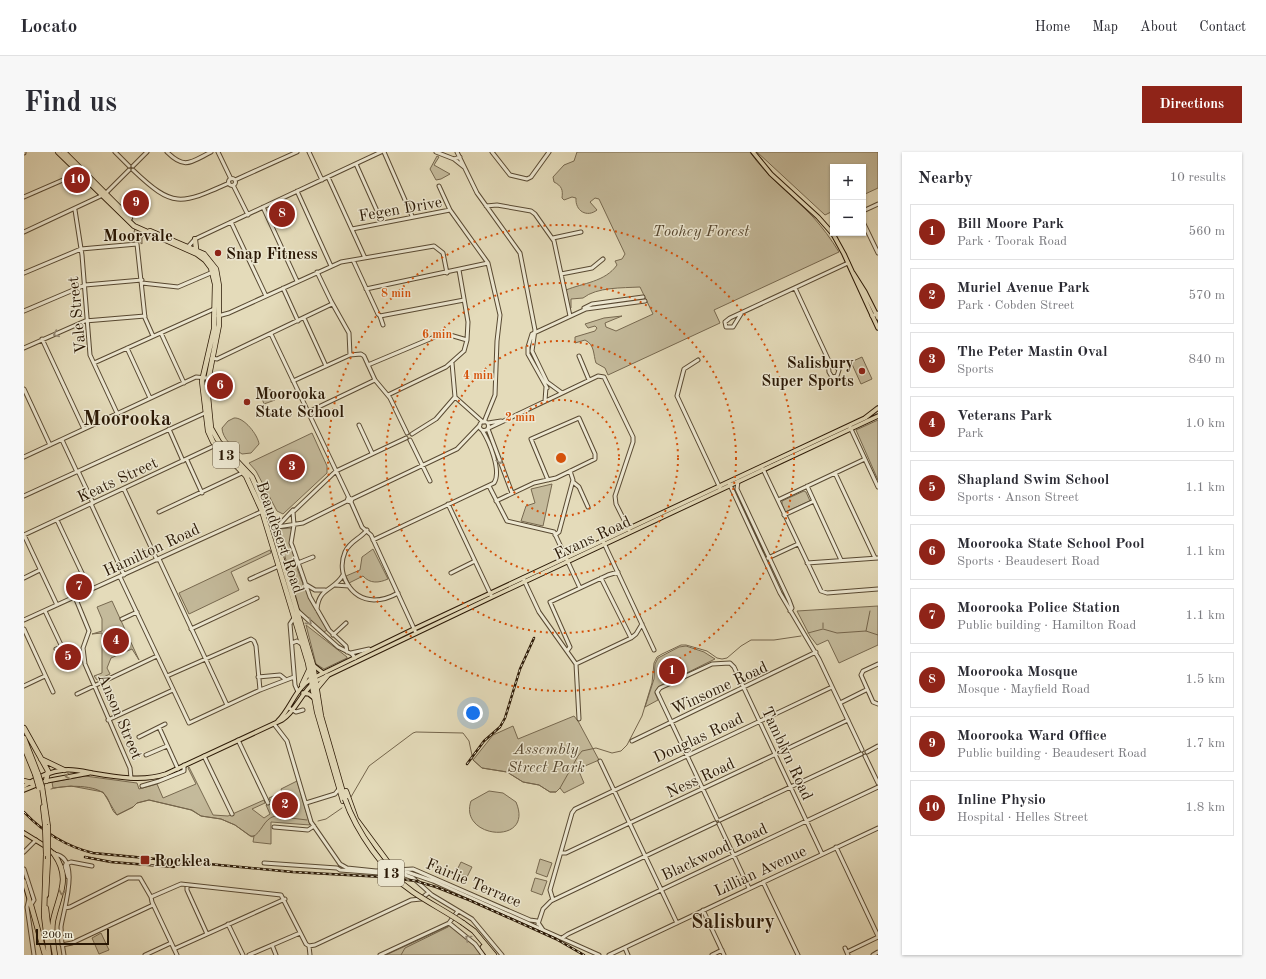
<!DOCTYPE html>
<meta charset="utf-8">
<style>
:root{--surface:#fff;--page:#f7f7f7;--text:#2b2b33;--muted:#7c7c81;--line:#e1e1e2;--accent:#8f2418}
body{margin:0;font-family:"Old Standard TT",serif;background:var(--page);color:var(--text)}
.controls{position:absolute;right:12px;top:12px;display:grid;overflow:hidden;border-radius:0px;box-shadow:0 1px 3px #0004}
.controls button{width:36px;height:36px;display:grid;place-items:center;padding:0;border:0;border-bottom:1px solid var(--line);background:var(--surface);color:var(--text);font:20px sans-serif}
.scale{position:absolute;left:12px;bottom:10px;width:73px;box-sizing:border-box;padding-left:4px;border:2px solid #2a1805;border-top:0;font-size:11px;line-height:14px;white-space:nowrap;color:#2a1805;-webkit-text-stroke:3px #ede8d2;paint-order:stroke}
.you{position:absolute;left:449px;top:561px;width:14px;height:14px;margin:-10px;border:3px solid #fff;border-radius:50%;background:#1a73e8;box-shadow:0 0 0 6px #1a73e833}
.badge{display:grid;place-items:center;width:26px;height:26px;border-radius:50%;background:var(--accent);color:#fff;font-size:13px;font-weight:700}
.pin{position:absolute;translate:-50% -50%;border:2px solid #fff;box-shadow:0 1px 4px #0006}
.list{margin:0;padding:0;list-style:none}
h2{display:flex;justify-content:space-between;align-items:center;height:52px;margin:0;padding:0 16px;font-size:17px}
h2 small{font-size:13px;font-weight:400;color:var(--muted)}
.list li{display:grid;grid-template-columns:26px 1fr auto;gap:12px;align-items:center;box-sizing:border-box;height:56px;margin:0 8px 8px;padding:0 8px;border:1px solid var(--line);border-radius:0px}
.list b{display:block;font-size:15px;white-space:nowrap}
.list p{margin:0;font-size:13px;white-space:nowrap;color:var(--muted)}
.list em{font-size:13px;font-style:normal;color:var(--muted)}
.map{position:relative;flex:none;width:854px;height:803px;overflow:hidden;border-radius:0px}
header{display:flex;align-items:center;gap:24px;box-sizing:border-box;height:56px;padding:0 20px;background:var(--surface);border-bottom:1px solid var(--line)}
header strong{font-size:19px}
nav{display:flex;gap:22px;margin-inline-start:auto;font-size:14px}
.intro{display:flex;align-items:center;justify-content:space-between;box-sizing:border-box;height:96px;padding:0 24px}
h1{margin:0;font-size:28px}
.button{padding:10px 18px;border-radius:0px;background:var(--accent);color:#fff;font-size:14px;font-weight:700}
main{display:flex;gap:24px;padding:0 24px}
aside{flex:1;background:var(--surface);border-radius:0px;box-shadow:0 1px 3px #0004}
.map>svg:first-child{display:block}
.green{fill:#c4ba9b;stroke:#776950}
.lines{fill:none;stroke-linecap:round;stroke-linejoin:round}
.stream{stroke:#74654c;stroke-width:1}
.minor-casing{stroke:#584932;stroke-width:5}
.major-casing{stroke:#2a1805;stroke-width:5.5}
.highway-casing{stroke:#2a1805;stroke-width:6}
.minor{stroke:#ede8d2;stroke-width:3}
.major{stroke:#e4dbba;stroke-width:3.5}
.highway{stroke:#e4dbba;stroke-width:4.5}
.rail-casing{stroke:#2a1805;stroke-width:2.5}
.rail{stroke:#ede8d2;stroke-width:1;stroke-dasharray:3;stroke-linecap:butt}
.highway-bridge-casing{stroke:#2a1805;stroke-width:6;stroke-linecap:butt}
.highway-bridge{stroke:#e4dbba;stroke-width:4.5}
.oneway{stroke:#958a76}
.oneway2{stroke:#908369}
.ring{fill:none;stroke:#d5520b;stroke-width:2;stroke-dasharray:2 4}
.poi-dot{fill:#8f2418;stroke:#ede8d2;stroke-width:1.5}
.labels{text-anchor:middle;stroke-width:3;stroke-linejoin:round;paint-order:stroke}
.shield{fill:#ede8d2;stroke:#645642;stroke-width:1}
.shield-label{font-size:15px;font-weight:bold;fill:#2a1805}
.street-label{font-size:16px;fill:#2a1805;stroke:#ede8d2}
.park-label{font-size:16px;font-style:italic;fill:#584932;stroke:#ede8d2}
.poi-label{font-size:16px;font-weight:bold;fill:#2a1805;stroke:#ede8d2;text-anchor:start}
.neighbourhood-label{font-size:17px;font-weight:bold;fill:#2a1805;stroke:#ede8d2}
.district-label{font-size:20px;font-weight:bold;fill:#2a1805;stroke:#ede8d2}
.centre{fill:#d5520b;stroke:#ede8d2;stroke-width:2}
.ring-label{font-size:12px;text-anchor:middle;font-weight:bold;fill:#d5520b;stroke:#ede8d2;stroke-width:3;stroke-linejoin:round;paint-order:stroke}
</style>
<header>
<strong>Locato</strong>
<nav><a>Home</a><a>Map</a><a>About</a><a>Contact</a></nav>
</header>
<div class="intro"><h1>Find us</h1><a class="button">Directions</a></div>
<main>
<div class="map">
<svg width="854" height="803" viewBox="0 0 854 803">
<rect width="100%" height="100%" fill="#e4dbba"/>
<filter id="stains"><feTurbulence type="fractalNoise" baseFrequency=".005" numOctaves="4"/><feColorMatrix values="0 0 0 0 .2 0 0 0 0 .09 0 0 0 0 .02 0 0 0 .5 -.17"/></filter>
<radialGradient id="worn" r=".72"><stop offset=".6" stop-color="#630" stop-opacity="0"/><stop offset="1" stop-color="#630" stop-opacity=".3"/></radialGradient>
<path class="green" d="M553 0H726C743 25 768 43 789 65 799 76 807 87 815 100L690 158 696 171 584 223 581 216 572 211C569 202 571 193 561 188L551 191V185L571 179 573 176 571 174 564 176 561 172 580 166 598 164 581 171 582 175 592 179 629 162 616 135C598 136 573 135 559 146L547 147V156L546 157 542 138C559 131 581 130 593 113L591 109 598 107 601 102 575 47 571 46 566 50 573 58C563 66 551 59 552 46L548 45 540 48 538 46C539 38 538 34 530 30L529 25 540 13 550 9Z
M733 0H854V36L839 43V15H809V59L801 63Z
M413 4 415 5 410 13 426 22 417 27 412 28 406 17Z
M111 76 122 82 118 86V92L114 89H108Z
M838 205 848 227 837 232 827 210Z
M201 226 205 235 191 241 187 233Z
M246 237 251 248 240 252 236 241Z
M210 266C220 265 234 283 235 292L227 301 218 302C210 297 198 286 198 276L204 269Z
M854 268V328L832 278Z
M288 281 303 314V321L259 362 253 359 232 319 225 311Z
M528 332 519 374 497 369 502 354 511 351 507 337Z
M780 339 782 340 786 349 761 360 758 352V349Z
M266 376 268 377C264 411 287 449 303 478L300 480 278 462 275 456 254 379V377Z
M349 397 364 427C355 431 346 432 339 424L325 431 322 424 336 418 338 405Z
M246 398 247 401 207 420 215 438 165 462 155 441Z
M88 449 115 508 108 497 87 506 83 516 86 522 73 528 70 524 78 521V481L68 482 78 479V467L73 455Z
M854 454V493L815 511 804 488 793 493 786 484 773 459Z
M282 473 323 505V506L300 517 292 512Z
M662 494 680 500 691 507 634 535 631 541 634 548 621 555 630 527 631 512 634 506 655 495Z
M550 564 554 569 575 608 554 617 560 631 540 641 536 636 532 640H526L515 633 499 630 483 620 458 616 449 608 469 583 489 574 494 587Z
M165 615 189 663 204 664 240 648 241 651 228 657 240 666 246 662 242 653 247 650 245 646 258 640 257 637 273 629 286 673 247 670V692L229 690 230 684H226L211 673 197 667 177 664 167 658 125 648 113 651 109 655 93 663 79 640 47 634 29 636 28 630 61 624 113 631 115 637 133 632 139 646 172 632 164 616Z
M465 639 479 641 492 650C511 694 434 687 447 649Z
M516 707 528 711 523 725 512 721Z
M437 710 448 715 440 731 429 726Z
M511 726 523 729 518 743 507 739Z
M429 772 453 792 462 803H362Z
M77 781 85 798 75 802 68 786Z"/>
<g class="lines">
<path class="stream" d="M799 471V476
M842 479 846 459
M784 481 799 477 813 481 842 479 854 483
M27 637C40 633 74 632 82 644 86 649 87 659 93 663L109 655 113 651 125 648 168 658 177 664 197 667 211 673 228 685C238 681 239 667 251 664L283 668
M327 645 345 614 389 581 392 580 439 581 445 589 449 608 458 616 483 620 499 630 515 633 526 640H532L536 636 554 604 558 599 572 596 588 601 597 599 603 593 618 564 628 531 630 511 633 505 638 502 657 493H662L683 499 693 506 698 507 703 506 717 494 727 488H750L777 484
M294 669 302 667 318 656
M377 803 381 796 424 775"/>
<defs>
<path id="minor" d="M91 0 105 14
M143 0C161 18 167 10 187 0
M194 0 207 27
M285 0 298 28
M360 0 388 64
M412 0 430 7 436 5
M433 0 453 41 496 101 511 178 508 199 523 230 538 241
M468 0 486 23 503 27 507 25 525 0
M0 1V0
M430 7 440 15
M332 12 358 70
M109 14 123 0
M109 18C149 56 156 53 205 31
M304 25 341 106
M204.5 30a3.5 3.5 0 1 1 7 0a3.5 3.5 0 1 1-7 0Z
M211 28 273 0
M209 33 224 63
M415 34 426 58 464 111 476 163 473 189 471 243 460 270
M273 39 307 114
M0 45 55 21
M462 54 473 53 507 59 511 62 530 89 546 164
M239 55 273 129
M51 58 58 103 66 203 93 261
M839 59 854 52
M207 70 242 144
M839 70 854 101
M328 77 426 58
M0 80 81 42 105 18
M529 86 557 80
M163 96 171 87 357 0
M329 108 354 162 356 164 359 173
M293 120 307 149 325 181 326 203
M0 121 57 97 113 92 121 166 129 184
M537 122 568 116 579 107
M118 131 154 135 189 120
M259 136 274 169
M771 136 804 207 805 220 808 225 813 224 815 218 804 207
M342 137 464 111
M560 156 568 152 619 145
M0 159 61 133 118 128
M717 162 709 175H702L701 170 706 166 824 111
M194 164 205 161 317 110 410 94 419 101 423 121
M356 164 440 148
M848 164 854 161
M280 166 302 214
M137 181 160 231
M247 182 325 346
M18 187 60 277
M0 196 61 169 121 164
M103 196 126 246
M555 204 565 228
M188 206 193 207 308 152
M674 208 660 217 653 244 696 336
M70 211 190 157
M428 211 431 245 459 270
M344 213 413 184 426 183 443 188
M269 229 326 203 337 202 340 204 351 228 366 246 383 281
M523 236 504 202V195L508 182 562 157 621 149
M0 237 26 293
M364 243 422 215 440 199 443 188 444 170 435 118
M521 249 522 235
M284 260 351 228
M455.5 274a4.5 4.5 0 1 1 9 0a4.5 4.5 0 1 1-9 0Z
M464 271 477 269
M335 273 348 301
M826 275 854 335
M465 276 574 224 580 225 609 285V290L591 344 592 352 605 378
M145 277 159 309
M464 277 488 341
M388 282 412 267 431 245
M38 288 53 320
M386 288 406 329
M0 305 172 225 183 226
M163 308 178 341
M739 317 797 439 803 441 854 437
M54 319 69 351
M811 321 851 406
M714 329 713 337 765 448 768 456 766 459
M549 330 555 335 564 355
M705 331 756 441 795 507 838 598
M465 334 483 369 530 380 556 436
M783 334 817 408
M100 337 133 408
M0 344 181 261
M328 347 433 297 456 273
M754 348 841 307
M472 349 510 331 532 326 571 307V302L555 266 507 287 524 328
M327 350 328 347 324 346 323 349 327 350 338 375 347 383 392 481
M67 352 100 423
M424 352 467 443
M135 360 220 320
M760 363 790 349
M33 368 66 438
M254 374 269 358
M247 376 279 371 323 349
M343 378C336 387 326 389 321 400 312 421 326 447 350 448 358 448 367 445 374 441
M0 383 192 293
M0 383 33 453
M531 383 535 380 549 328 546 319
M349 388 470 331C478 319 465 289 458 278
M579 389 630 498
M744 406 774 392
M135 407 203 553
M274 411 289 405
M783 411 854 406
M427 421 451 409
M96 425 165 571 236 538 270 525
M0 426 16 418
M499 426 515 460 552 512 555 567
M577 426 607 486
M226 427 255 414
M281 432 291 438H301
M311 433 325 434
M51 445 65 479 59 496 61 512 106 616 107 626
M293 457C295 435 310 439 319 423
M21 459 38 495 32 497
M274 459 314 495 328 502 331 506
M270 466 266 472 271 533 274 540
M98 467 113 460
M0 468 239 359
M0 477 29 540
M167 477 233 446
M309 483 322 471
M268 491 273 489 279 493
M543 499 546 495 526 450 584 423 594 420
M323 500 322 494 305 478 286 445 269 396 267 391 270 373 269 360 312 319 382 286
M327 501 345 497
M552 512 607 486 612 482 618 472
M854 512 839 519 837 523 849 550 854 552
M143 524 227 487 230 489 232 494 236 538
M234 525 256 523 261 527
M0 534 21 524
M53 542 133 504
M816 551 842 538
M265 556 272 560 279 558
M84 568 149 538
M250 572 263 589 287 670 316 712 323 716 352 719 389 717 506 768 513 769 519 778
M135 575 154 617
M115 585 141 572
M214 588 244 651
M608 589 792 500
M843 600 854 594
M122 603 143 594
M180 604 208 662
M841 604 854 631
M576 609 653 771
M118 634 135 629 160 619V613
M282 651 311 642 315 637
M693 667 633 540 636 536 688 512 706 511 710 515 798 702
M696 668 837 602
M695 672 725 736
M250 675 284 678 290 674
M812 695 854 784
M0 700 12 688
M537 701H542L824 568
M30 702C58 705 39 759 37 775 37 784 38 794 40 803
M240 711 313 716 316 718 381 723 389 726 408 743 448 767 478 803
M42 712 47 710 68 714
M42 712 41 714 44 725
M0 717 10 748 7 753
M377 722 383 720 409 729 575 803
M739 730 774 803
M163 733V738L183 782
M127 745 157 732 257 743 282 792 285 794 286 803
M5 747 3 755 10 803
M529 748 526 738 548 661 551 657 808 535
M41 756 46 755 104 726H116L127 745 128 750 153 803
M679 758 700 803
M425 771 451 792 459 803
M204 772 219 803
M514 772 519 757 527 749 691 671
M538 786 544 782 854 635
M38 793 48 791 129 753
M248 793 252 803
M285 794 291 793 387 748 397 747 404 741
M601 796 604 803
M821 796 824 803
M150 797 261 747
M823 800 854 785
M121 803 147 791
M225 803 276 781
M356 803 425 771 434 759
M585 803 854 676
M688 803 698 798
M849 803 854 800"/>
<path id="major" d="M729 0 747 22 794 65 809 82 820 102 854 176
M829 121 841 140 854 166
M289 513 299 521
M279 541 285 542 290 546
M254 569C267 556 271 537 287 527L390 477 841 266 854 256
M0 634C12 626 25 619 40 618 50 617 58 619 68 621 91 625 119 630 142 622L258 568C273 558 277 540 292 529L468 445 854 264
M0 638 22 629 65 621
M0 681 21 694 30 702
M0 729 7 753"/>
<path id="highway" d="M34 0 110 74 173 102 181 108 187 116 191 132 190 177 178 229 184 279 189 290 222 324 238 359 284 511 293 560 319 649
M40 0 106 66
M126 79 180 102 192 117 195 134V173L183 234 187 276 195 290 228 325 245 364 289 513 297 564 320 644
M171 87 172 97
M278 533 285 518
M293 536 303 524
M0 576 24 619 22 629
M0 586 14 622
M0 595 11 622
M17 607 40 618
M0 629 11 632
M18 635 24 675
M322 639 332 667 366 713 369 721
M19 655 21 672
M22 702 20 764 25 803
M30 702C48 727 34 744 29 769 27 781 29 792 31 803
M22 743 24 707
M7 753 21 803
M22 756 26 791
M439 771 450 779 470 803
M459 795 465 803"/>
</defs>
<use href="#minor" class="minor-casing"/>
<use href="#major" class="major-casing"/>
<use href="#highway" class="highway-casing"/>
<use href="#minor" class="minor"/>
<use href="#major" class="major"/>
<use href="#highway" class="highway"/>
<defs>
<path id="rail" d="M443 612 460 589 476 575 481 566 496 517 510 486
M0 660C20 681 41 694 69 701L269 720 360 725 392 729 412 735 445 748 532 787 560 803
M61 705 87 710 150 715"/>
</defs>
<use href="#rail" class="rail-casing"/>
<use href="#rail" class="rail"/>
<defs>
<path id="highway-bridge" d="M11 622 15 636
M14 622 18 635
M321 647C332 679 361 721 389 740 405 751 423 760 439 771
M21 672 22 702
M24 675V707"/>
</defs>
<use href="#highway-bridge" class="highway-bridge-casing"/>
<use href="#highway-bridge" class="highway-bridge"/>
</g>
<defs><path id="oneway-chevron" d="M-2-3.5L2.5 0L-2 3.5" fill="none" stroke-width="1.6" stroke-linecap="round" stroke-linejoin="round"/></defs>
<g class="oneway">
<use href="#oneway-chevron" transform="translate(32 182) rotate(156)"/>
<use href="#oneway-chevron" transform="translate(476 309) rotate(70)"/>
<use href="#oneway-chevron" transform="translate(285 470) rotate(40)"/>
<use href="#oneway-chevron" transform="translate(444 786) rotate(-141)"/>
</g>
<g class="oneway2">
<use href="#oneway-chevron" transform="translate(44 624) rotate(168)"/>
<use href="#oneway-chevron" transform="translate(38 740) rotate(102)"/>
</g>
<g class="ring">
<circle cx="537" cy="306" r="58"/>
<circle cx="537" cy="306" r="117"/>
<circle cx="537" cy="306" r="175"/>
<circle cx="537" cy="306" r="233"/>
</g>
<g class="poi-dot">
<circle cx="194" cy="101" r="4"/>
<circle cx="838" cy="219" r="4"/>
<circle cx="223" cy="250" r="4"/>
<rect x="116" y="703" width="10" height="10" rx="2"/>
</g>
<g class="labels">
<g class="shield">
<rect x="189" y="290" width="26" height="26" rx="3"/>
<rect x="354" y="708" width="26" height="26" rx="3"/>
</g>
<g class="shield-label">
<text x="202" y="308">13</text>
<text x="367" y="726">13</text>
</g>
<g class="street-label">
<text transform="translate(376 56) rotate(-10)" y="6">Fegen Drive</text>
<text transform="translate(52 163) rotate(-96)" y="6">Vale Street</text>
<text transform="translate(93 327) rotate(-25)" y="6">Keats Street</text>
<text transform="translate(257 385) rotate(71)" y="6">Beaudesert Road</text>
<text transform="translate(568 385) rotate(-25)" y="6">Evans Road</text>
<text transform="translate(127 397) rotate(-25)" y="6">Hamilton Road</text>
<text transform="translate(695 535) rotate(-25)" y="6">Winsome Road</text>
<text transform="translate(97 564) rotate(67)" y="6">Anson Street</text>
<text transform="translate(674 585) rotate(-25)" y="6">Douglas Road</text>
<text transform="translate(764 601) rotate(65)" y="6">Tamblyn Road</text>
<text transform="translate(676 625) rotate(-25)" y="6">Ness Road</text>
<text transform="translate(690 699) rotate(-25)" y="6">Blackwood Road</text>
<text transform="translate(736 718) rotate(-25)" y="6">Lillian Avenue</text>
<text transform="translate(450 730) rotate(23)" y="6">Fairlie Terrace</text>
</g>
<g class="park-label">
<text x="677" y="84">Toohey Forest</text>
<text x="522" y="602">Assembly<tspan x="522" dy="18">Street Park</tspan></text>
</g>
<g class="poi-label">
<text x="202" y="107">Snap Fitness</text>
<text x="830" y="216" text-anchor="end">Salisbury<tspan x="830" dy="18">Super Sports</tspan></text>
<text x="231" y="247">Moorooka<tspan x="231" dy="18">State School</tspan></text>
<text x="130" y="714">Rocklea</text>
</g>
<g class="neighbourhood-label">
<text x="114" y="89">Moorvale</text>
</g>
<g class="district-label">
<text x="103" y="273">Moorooka</text>
<text x="709" y="776">Salisbury</text>
</g>
</g>
<circle cx="537" cy="306" r="6" class="centre"/>
<g class="ring-label">
<text x="372" y="145">8 min</text>
<text x="413" y="186">6 min</text>
<text x="454" y="227">4 min</text>
<text x="496" y="269">2 min</text>
</g>
<rect width="100%" height="100%" filter="url(#stains)"/>
<rect width="100%" height="100%" fill="url(#worn)"/>
</svg>
<div class="controls">
<button>+</button>
<button>−</button>
</div>
<div class="scale">200 m</div>
<div class="you"></div>
<div class="pin badge" style="left:648px;top:519px">1</div>
<div class="pin badge" style="left:261px;top:653px">2</div>
<div class="pin badge" style="left:268px;top:315px">3</div>
<div class="pin badge" style="left:92px;top:489px">4</div>
<div class="pin badge" style="left:44px;top:505px">5</div>
<div class="pin badge" style="left:196px;top:234px">6</div>
<div class="pin badge" style="left:55px;top:435px">7</div>
<div class="pin badge" style="left:258px;top:62px">8</div>
<div class="pin badge" style="left:112px;top:51px">9</div>
<div class="pin badge" style="left:53px;top:28px">10</div>
</div>
<aside>
<h2>Nearby<small>10 results</small></h2>
<ul class="list">
<li><span class="badge">1</span><div><b>Bill Moore Park</b><p>Park · Toorak Road</p></div><em>560 m</em></li>
<li><span class="badge">2</span><div><b>Muriel Avenue Park</b><p>Park · Cobden Street</p></div><em>570 m</em></li>
<li><span class="badge">3</span><div><b>The Peter Mastin Oval</b><p>Sports</p></div><em>840 m</em></li>
<li><span class="badge">4</span><div><b>Veterans Park</b><p>Park</p></div><em>1.0 km</em></li>
<li><span class="badge">5</span><div><b>Shapland Swim School</b><p>Sports · Anson Street</p></div><em>1.1 km</em></li>
<li><span class="badge">6</span><div><b>Moorooka State School Pool</b><p>Sports · Beaudesert Road</p></div><em>1.1 km</em></li>
<li><span class="badge">7</span><div><b>Moorooka Police Station</b><p>Public building · Hamilton Road</p></div><em>1.1 km</em></li>
<li><span class="badge">8</span><div><b>Moorooka Mosque</b><p>Mosque · Mayfield Road</p></div><em>1.5 km</em></li>
<li><span class="badge">9</span><div><b>Moorooka Ward Office</b><p>Public building · Beaudesert Road</p></div><em>1.7 km</em></li>
<li><span class="badge">10</span><div><b>Inline Physio</b><p>Hospital · Helles Street</p></div><em>1.8 km</em></li>
</ul>
</aside>
</main>
